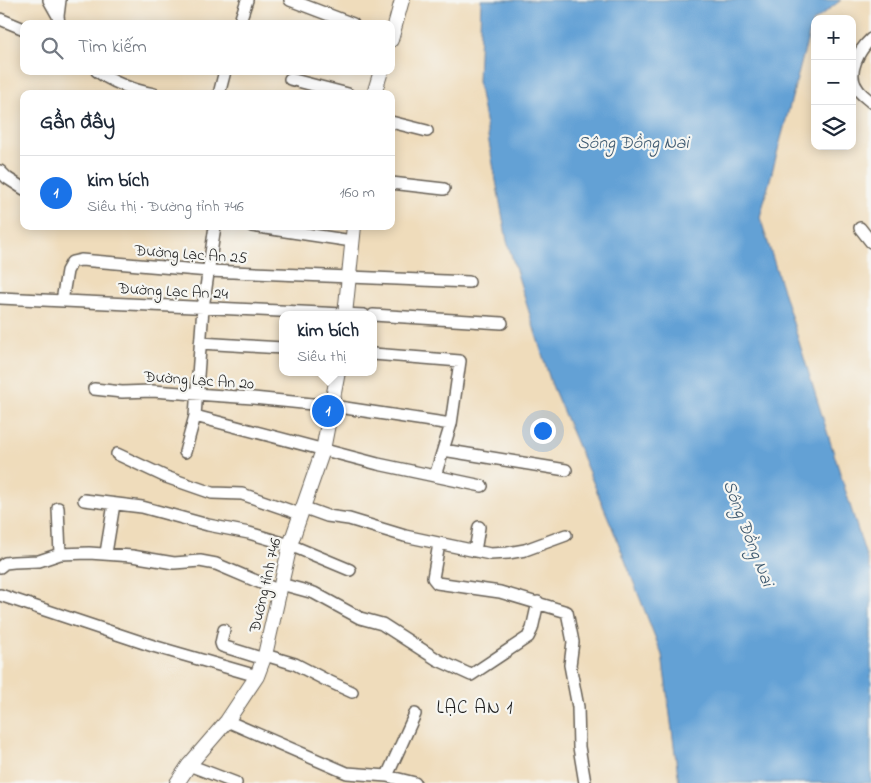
<!DOCTYPE html>
<html lang="vi">
<meta charset="utf-8">
<style>
:root{--surface:#fff;--page:#f2f2f3;--text:#1f2937;--muted:#747a83;--line:#e0e1e3;--accent:#1a73e8}
body{margin:0;font-family:"Indie Flower",sans-serif;background:var(--page);color:var(--text)}
.controls{position:absolute;right:15px;top:15px;display:grid;overflow:hidden;border-radius:10px;box-shadow:0 2px 12px #0003}
.controls button{width:45px;height:45px;display:grid;place-items:center;padding:0;border:0;border-bottom:1px solid var(--line);background:var(--surface);color:var(--text);font:25px sans-serif}
.you{position:absolute;left:542px;top:430px;width:18px;height:18px;margin:-12px;border:4px solid #fff;border-radius:50%;background:#1a73e8;box-shadow:0 0 0 8px #1a73e833}
.badge{display:grid;place-items:center;width:32px;height:32px;border-radius:50%;background:var(--accent);color:#fff;font-size:16px;font-weight:700}
.pin{position:absolute;translate:-50% -50%;border:2px solid #fff;box-shadow:0 1px 5px #0006}
.popup{position:absolute;left:279px;top:311px;width:98px;height:65px;box-sizing:border-box;display:grid;place-content:center;border-radius:10px;background:var(--surface);filter:drop-shadow(0 1px 4px #0005);font-size:16px;white-space:nowrap;color:var(--muted)}
.popup b{font-size:19px;color:var(--text)}
.popup::after{content:'';position:absolute;left:50%;top:100%;margin-left:-10px;border:10px solid transparent;border-top-color:var(--surface)}
.list{margin:0;padding:0;list-style:none}
h2{display:flex;justify-content:space-between;align-items:center;height:65px;margin:0;padding:0 20px;font-size:21px}
h2 small{font-size:16px;font-weight:400;color:var(--muted)}
.list li{display:grid;grid-template-columns:32px 1fr auto;gap:15px;align-items:center;box-sizing:border-box;height:75px;padding:0 20px;border-top:1px solid var(--line)}
.list b{display:block;font-size:19px;white-space:nowrap}
.list p{margin:0;font-size:16px;white-space:nowrap;color:var(--muted)}
.list em{font-size:16px;font-style:normal;color:var(--muted)}
.icon{flex:none;width:28px;height:28px;fill:none;stroke:currentColor;stroke-width:2;stroke-linecap:round;stroke-linejoin:round}
.map{position:relative;flex:none;width:871px;height:783px;overflow:hidden}
.search{position:absolute;background:var(--surface);box-shadow:0 2px 12px #0003;left:20px;top:20px;width:375px;height:55px;display:flex;align-items:center;gap:12px;box-sizing:border-box;padding:0 18px;border-radius:10px;color:var(--muted);font-size:19px}
.panel{position:absolute;background:var(--surface);box-shadow:0 2px 12px #0003;left:20px;top:90px;width:375px;height:140px;border-radius:10px}
.map>svg:first-child{display:block}
.water{fill:#64a1d5;stroke:#405e78}
.lines{fill:none;stroke-linecap:round;stroke-linejoin:round}
.minor-casing{stroke:#665f54;stroke-width:14}
.major-casing{stroke:#665f54;stroke-width:16}
.minor{stroke:#fff;stroke-width:11}
.major{stroke:#fff;stroke-width:14}
.labels{text-anchor:middle;stroke-width:4.5;stroke-linejoin:round;paint-order:stroke}
.street-label{font-size:16px;fill:#1c1c1c;stroke:#f6f6f2}
.water-label{font-size:18px;font-style:italic;fill:#3c586f;stroke:#f6f6f2}
.quarter-label{font-size:19px;letter-spacing:1px;fill:#1c1c1c;stroke:#f6f6f2}
</style>
<div class="map">
<svg width="871" height="783" viewBox="0 0 871 783">
<rect width="100%" height="100%" fill="#f6f6f2"/>
<filter id="ink" filterUnits="userSpaceOnUse"><feTurbulence type="fractalNoise" baseFrequency=".02" numOctaves="2"/><feDisplacementMap in="SourceGraphic" scale="10" xChannelSelector="R" yChannelSelector="G"/><feConvolveMatrix kernelMatrix="1 2 1 2 8 2 1 2 1" color-interpolation-filters="sRGB"/></filter>
<filter id="wash" filterUnits="userSpaceOnUse"><feTurbulence type="fractalNoise" baseFrequency=".0096" numOctaves="4" result="noise"/><feDisplacementMap in="SourceGraphic" scale="20" xChannelSelector="R" yChannelSelector="G"/><feGaussianBlur stdDeviation="1.12" result="paint"/><feColorMatrix in="noise" values="0 0 0 0 0 0 0 0 0 0 0 0 0 0 0 0 0 1.4 0 .05"/><feComposite in="paint" operator="in"/></filter>
<g filter="url(#wash)">
<rect width="100%" height="100%" fill="#efdcbb"/>
<path class="water" d="M481 0H841L812 23 760 217 871 572V783H679L662 655 612 527 551 383 507 241 478 82Z"/>
</g>
<g filter="url(#ink)">
<g class="lines">
<defs>
<path id="minor" d="M49 0 58 16
M290 0 353 24
M0 19 24 29
M59 24 58 16 60 0
M239 24 247 0
M871 39C859 50 846 73 857 88 860 94 867 98 871 102
M97 71C114 84 134 90 154 94
M290 79 348 94
M219 94 225 71
M391 122 427 131
M0 171 7 178 24 189
M391 183 444 189
M252 226 352 241
M860 228 871 242
M0 298 364 315
M62 301 67 271 72 262 81 260 209 271 469 282
M373 315 502 323
M200 343 283 348
M373 354 460 361 451 424 435 476
M94 389 122 392 152 391 253 398 332 406 451 424
M195 416 378 464 482 486
M443 450 566 470
M185 452 195 416 203 308 215 226
M117 454 166 477 212 493 242 494 300 514
M84 500 142 507 208 525 249 533 290 545 350 570
M302 507 327 516 349 519 405 536 490 554 508 553 525 550 566 535
M58 508 60 554
M439 544 433 578 437 583 500 592 567 612 573 642 570 665 578 707 579 747 585 783
M475 551 479 527
M106 553 114 504
M0 567 5 563 14 562 39 561 60 554 89 553 132 556 174 563 200 561 216 564 280 591
M281 584 314 593 360 618 382 624 438 660 471 675 528 637 532 629 538 602
M0 595 153 646 257 676
M224 630 221 643 222 646 264 659
M265 655 295 664 326 680 352 692
M227 721 347 773 387 776 415 783
M189 765 236 783
M387 776 415 714"/>
<path id="major" d="M391 40 402 0
M374 94 381 71
M345 315 354 226
M177 783 189 765 227 721 257 676 265 655 290 545 323 450 338 372"/>
</defs>
<use href="#minor" class="minor-casing"/>
<use href="#major" class="major-casing"/>
<use href="#minor" class="minor"/>
<use href="#major" class="major"/>
</g>
</g>
<g class="labels">
<g class="street-label">
<text transform="translate(191 253) rotate(4)" y="6">Đường Lạc An 25</text>
<text transform="translate(173 290) rotate(3)" y="6">Đường Lạc An 24</text>
<text transform="translate(199 379) rotate(4)" y="6">Đường Lạc An 20</text>
<text transform="translate(264 585) rotate(-77)" y="6">Đường tỉnh 746</text>
</g>
<g class="water-label">
<text x="633" y="148">Sông Đồng Nai</text>
<text transform="translate(749 533) rotate(69)" y="6">Sông Đồng Nai</text>
</g>
<g class="quarter-label">
<text x="475" y="713">LẠC AN 1</text>
</g>
</g>
</svg>
<div class="controls">
<button>+</button>
<button>−</button>
<button><svg class="icon" aria-label="layers" viewBox="0 0 24 24"><path d="M12 4l9 5-9 5-9-5zM3 14l9 5 9-5"/></svg></button>
</div>
<div class="you"></div>
<div class="pin badge" style="left:328px;top:411px">1</div>
<div class="popup"><b>kim bích</b>Siêu thị</div>
<div class="search"><svg class="icon" aria-label="search" viewBox="0 0 24 24"><circle cx="10" cy="10" r="6"/><path d="M15 15l6 6"/></svg>Tìm kiếm</div>
<section class="panel">
<h2>Gần đây<small></small></h2>
<ul class="list">
<li><span class="badge">1</span><div><b>kim bích</b><p>Siêu thị · Đường tỉnh 746</p></div><em>160 m</em></li>
</ul>
</section>
</div>
